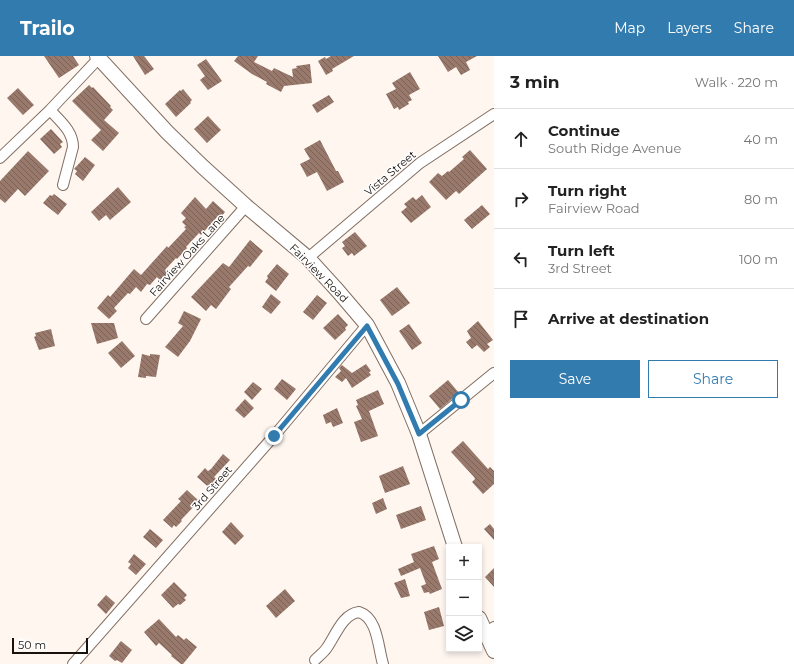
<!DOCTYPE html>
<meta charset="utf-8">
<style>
:root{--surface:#fff;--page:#f2f2f2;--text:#222;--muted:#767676;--line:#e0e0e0;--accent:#327baf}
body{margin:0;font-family:Montserrat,sans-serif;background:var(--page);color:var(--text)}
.controls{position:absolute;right:12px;bottom:12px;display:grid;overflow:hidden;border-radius:0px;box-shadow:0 2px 6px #0003}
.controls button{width:36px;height:36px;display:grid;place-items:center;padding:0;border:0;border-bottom:1px solid var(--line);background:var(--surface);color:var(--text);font:20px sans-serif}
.scale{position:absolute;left:12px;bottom:10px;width:76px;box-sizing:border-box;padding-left:4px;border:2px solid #19110c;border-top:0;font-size:11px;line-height:14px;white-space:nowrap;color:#19110c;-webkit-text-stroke:3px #fff;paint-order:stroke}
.stop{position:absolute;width:12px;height:12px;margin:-9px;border:3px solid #327baf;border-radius:50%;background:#fff}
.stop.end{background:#327baf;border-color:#fff;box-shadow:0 1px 4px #0008}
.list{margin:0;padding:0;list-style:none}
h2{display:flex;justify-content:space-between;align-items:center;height:52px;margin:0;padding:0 16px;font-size:17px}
h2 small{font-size:13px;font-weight:400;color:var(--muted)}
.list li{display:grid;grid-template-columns:26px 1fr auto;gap:12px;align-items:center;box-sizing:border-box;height:60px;padding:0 16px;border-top:1px solid var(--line)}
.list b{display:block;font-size:15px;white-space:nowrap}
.list p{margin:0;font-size:13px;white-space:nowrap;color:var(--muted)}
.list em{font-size:13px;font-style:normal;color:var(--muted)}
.actions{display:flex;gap:8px;padding:12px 16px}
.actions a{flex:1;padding:9px 0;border:1px solid var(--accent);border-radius:0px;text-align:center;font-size:14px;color:var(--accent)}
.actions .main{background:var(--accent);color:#fff}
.icon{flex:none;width:22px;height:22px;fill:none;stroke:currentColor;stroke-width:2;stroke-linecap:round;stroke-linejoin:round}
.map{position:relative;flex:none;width:494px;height:608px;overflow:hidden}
header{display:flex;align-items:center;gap:24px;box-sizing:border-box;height:56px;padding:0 20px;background:var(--accent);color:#fff}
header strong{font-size:19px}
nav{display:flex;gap:22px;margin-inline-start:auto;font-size:14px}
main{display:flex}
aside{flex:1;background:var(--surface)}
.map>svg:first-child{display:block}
.building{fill:url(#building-back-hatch)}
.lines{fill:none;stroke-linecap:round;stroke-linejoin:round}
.minor-casing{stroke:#826e61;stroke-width:12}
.secondary-casing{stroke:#826e61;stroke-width:16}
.minor{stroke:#fff;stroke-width:10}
.secondary{stroke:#fff;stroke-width:14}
.route{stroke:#327baf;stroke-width:5}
.labels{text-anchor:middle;stroke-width:3;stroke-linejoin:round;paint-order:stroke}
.street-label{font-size:11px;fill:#19110c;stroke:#fff}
</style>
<header>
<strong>Trailo</strong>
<nav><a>Map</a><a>Layers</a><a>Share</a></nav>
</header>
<main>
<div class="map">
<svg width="494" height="608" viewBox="0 0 494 608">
<defs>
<pattern id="building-back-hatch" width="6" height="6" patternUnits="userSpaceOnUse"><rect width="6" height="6" fill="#98796c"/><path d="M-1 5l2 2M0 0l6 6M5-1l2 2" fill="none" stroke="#7b6257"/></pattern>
</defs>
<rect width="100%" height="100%" fill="#fff6f0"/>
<path class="building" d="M44 0H73L79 9 59 22Z
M133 0H144L154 13 145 19Z
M238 0H258L254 6 272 15 274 12 293 21 292 13 297 12 296 10 310 8 312 27 284 30 281 36 266 28 267 26 252 18 234 5Z
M331 0H354L332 13 333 15 326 19 318 5 325 1 326 3Z
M438 0H477L466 6 470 14 461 19 456 11 448 16Z
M206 3 222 25 208 34 200 24 205 20 197 9Z
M410 16 420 33 409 39 412 44 408 46 409 48 399 54 398 51 394 53 386 38 396 33 392 27Z
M89 29 92 32 93 31 111 50 110 51 113 54 104 64 119 77 103 95 91 84 101 74 72 45Z
M18 32 34 49 23 59 7 42Z
M183 33 192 44 190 46 191 47 176 61 165 48 180 34 181 35Z
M329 39 334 46 317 57 312 49Z
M208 60 221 74 207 87 194 73Z
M51 73 63 86 60 88 62 91 54 98 40 83Z
M320 84 336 115H338L344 126 327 135 317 116 307 121 300 108 310 103 304 93Z
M470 94 487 113 459 138 456 135 446 144 429 126 438 117 442 120 448 115 449 116 464 103 462 101Z
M28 95 49 115 25 140 18 133 5 147 0 143V125Z
M85 101 95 109 83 125 75 118 77 115 74 113Z
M118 131 131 146 110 164 106 159 99 165 91 156Z
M54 138 67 148 58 159 43 147 50 139 52 140Z
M422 139 431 151 411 167 401 156 407 151 404 148 413 141 416 144Z
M195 141 206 153 213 145 225 156 220 162 218 160 201 179 199 177 186 191 187 192 177 203 176 202 165 214 168 217 161 225 157 221 150 229 147 228 141 236 136 231 130 238 128 237 114 252 117 255 109 263 97 252 108 239 110 241 134 213 141 219 167 190 168 192 186 173 184 171 186 170 182 166 186 162 181 157Z
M482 149 490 158 472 173 464 164Z
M355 176 367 190 354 200 352 197 348 200 342 192 345 190 342 186Z
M250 184 263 195 250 211 248 210 229 231 231 233 216 253 211 249 206 255 191 241 223 207 229 211Z
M277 208 289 218 276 235 265 226 268 222 267 220Z
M397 231 410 247 392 260 380 244Z
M271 238 281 246 271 258 262 251Z
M317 239 327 247 313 264 303 256Z
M184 255 201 263 190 285 178 301 165 291 183 270 178 267Z
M338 258 348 269 345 272 346 274 335 284 323 272Z
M478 265 493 284 487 288 490 291 484 296 477 289 472 293 466 286 471 282 467 275Z
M91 267H114L118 282 97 288Z
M409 268 422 287 412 294 399 275Z
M51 273 55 290 39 294 34 281 36 280 35 277Z
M122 285 135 300 121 312 108 297Z
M142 298 150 300V298L160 299 156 321 146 320V322L138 321Z
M366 308 371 315 369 316 371 319 352 332 346 322 342 326 335 321 341 315 339 312 342 309 352 317Z
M282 323 296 333 287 344 274 333Z
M448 324 459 337 440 353 429 340Z
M253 326 262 333 252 344 244 336Z
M378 334 384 348 369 355 378 380 361 386 354 366 362 363 356 350 358 349 356 344Z
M245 343 254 352 244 362 235 354Z
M337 352 343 367 333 371 331 366 326 368 323 359Z
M463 385 488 413 490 411 494 415V428L483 438 472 426 475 423 474 421 451 396Z
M223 398 230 404 214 421 221 427 213 435 197 421 205 412 208 415 211 413Z
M403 410 410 428 385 437 379 420Z
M187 434 199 445 181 464 182 465 176 471 174 469 172 472 163 464 181 445 178 443Z
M383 442 387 453 376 458 372 447Z
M421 450 426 464 401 473 396 459Z
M231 466 244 480 235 489 222 476Z
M490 468 494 473V484L484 473Z
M150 473 163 484 156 492 143 481Z
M434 490 439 503 432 506 442 533 430 538 429 536 424 537 421 530 426 528 420 512 401 520 398 513 414 506 411 498Z
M134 498 146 508 136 519 128 512 131 508 128 506Z
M494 512V531L485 521Z
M405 523 410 540 401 542 394 527Z
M174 526 187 539 184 542 186 544 180 549 178 548 173 552 161 539Z
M285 533 295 545 276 562 266 550Z
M106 539 115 547 106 558 97 549Z
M439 551 444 570 429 574 424 556Z
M159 563 176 581 178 579 184 584 186 582 197 591 183 608H181L171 600 172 599 159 587 156 590 144 576Z
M121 585 132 594 122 607 117 604 115 605 109 600Z"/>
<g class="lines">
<defs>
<path id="minor" d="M50 54C60 65 73 75 73 91L63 129
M0 102 50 54 99 2
M308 202 420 107 494 58
M146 263 246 150
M419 378 494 317
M486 577 494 571
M315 604C319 600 323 597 326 593 335 581 342 558 359 556 378 562 378 592 383 608
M73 608 274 380 367 269"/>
<path id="secondary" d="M97 0 167 76 203 111 246 150 308 202 338 235 367 269 398 327 419 378 455 491
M479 562 494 595"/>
</defs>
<use href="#minor" class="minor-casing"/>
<use href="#secondary" class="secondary-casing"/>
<use href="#minor" class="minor"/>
<use href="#secondary" class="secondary"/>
</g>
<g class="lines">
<path class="route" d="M274 380 367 270 398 328 419 378 461 344"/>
</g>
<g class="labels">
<g class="street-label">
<text transform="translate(390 117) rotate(-40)" y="4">Vista Street</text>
<text transform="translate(187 199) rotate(-48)" y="4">Fairview Oaks Lane</text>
<text transform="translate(319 217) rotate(45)" y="4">Fairview Road</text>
<text transform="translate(212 432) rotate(-49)" y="4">3rd Street</text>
</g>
</g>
</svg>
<div class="controls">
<button>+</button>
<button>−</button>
<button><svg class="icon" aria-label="layers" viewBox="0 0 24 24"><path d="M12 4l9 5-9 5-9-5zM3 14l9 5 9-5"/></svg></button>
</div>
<div class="scale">50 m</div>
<div class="stop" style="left:461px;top:344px"></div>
<div class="stop end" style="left:274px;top:380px"></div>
</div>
<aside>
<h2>3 min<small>Walk · 220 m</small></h2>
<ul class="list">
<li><svg class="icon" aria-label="ahead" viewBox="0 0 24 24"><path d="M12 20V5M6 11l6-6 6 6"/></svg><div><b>Continue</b><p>South Ridge Avenue</p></div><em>40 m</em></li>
<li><svg class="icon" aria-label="right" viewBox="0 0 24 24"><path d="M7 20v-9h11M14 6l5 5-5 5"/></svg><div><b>Turn right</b><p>Fairview Road</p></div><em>80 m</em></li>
<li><svg class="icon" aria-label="left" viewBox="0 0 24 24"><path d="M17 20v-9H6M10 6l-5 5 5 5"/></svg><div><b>Turn left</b><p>3rd Street</p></div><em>100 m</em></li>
<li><svg class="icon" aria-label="arrive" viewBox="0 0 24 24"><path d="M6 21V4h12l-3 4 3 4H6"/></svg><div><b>Arrive at destination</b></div></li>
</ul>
<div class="actions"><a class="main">Save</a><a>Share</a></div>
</aside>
</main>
